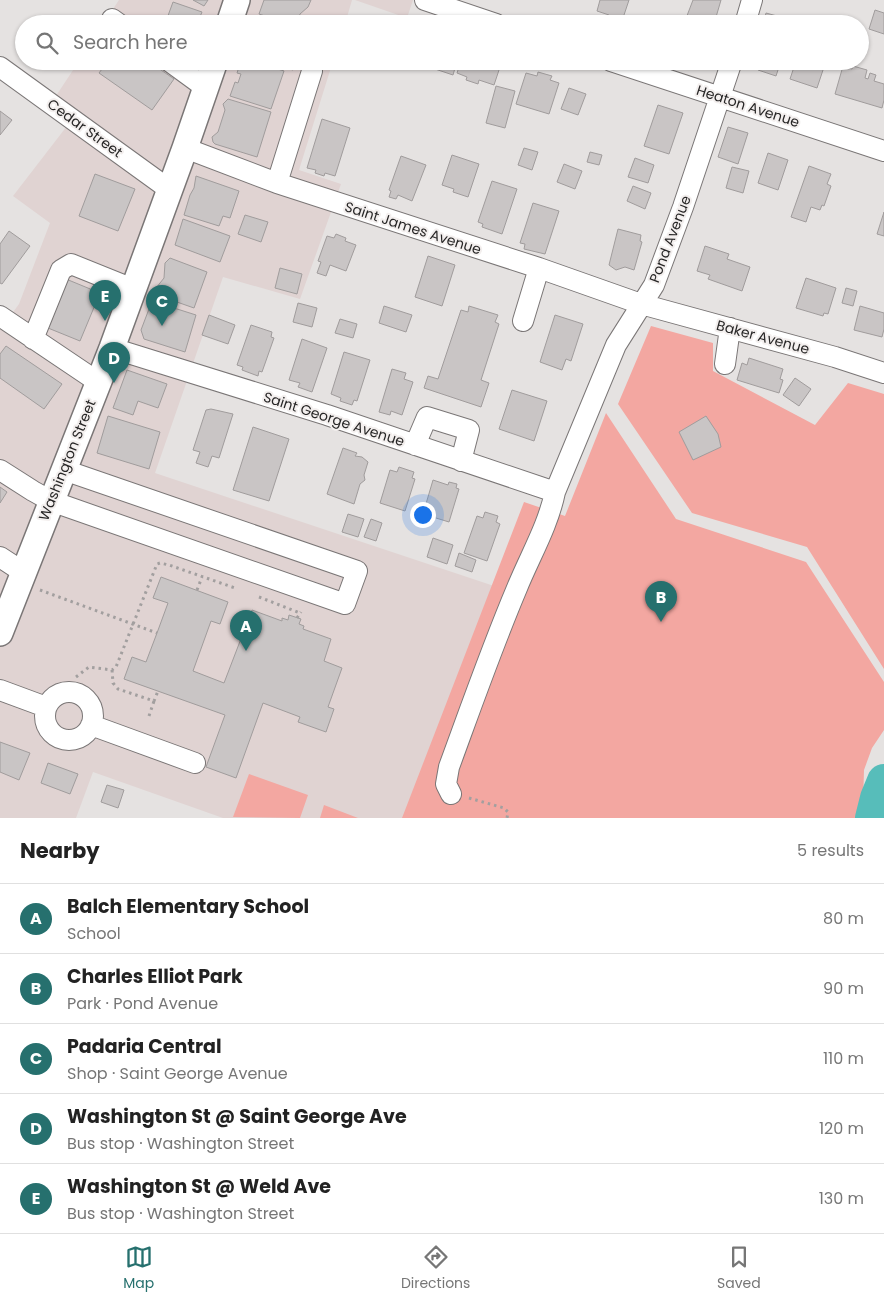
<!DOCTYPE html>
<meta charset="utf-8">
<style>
:root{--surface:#fff;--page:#f2f2f2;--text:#222;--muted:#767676;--line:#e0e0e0;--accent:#26706e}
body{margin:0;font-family:Poppins,sans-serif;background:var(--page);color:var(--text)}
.you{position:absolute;left:422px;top:514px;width:18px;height:18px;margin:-12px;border:4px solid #fff;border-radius:50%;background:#1a73e8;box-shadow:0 0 0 8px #1a73e833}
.badge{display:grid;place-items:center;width:32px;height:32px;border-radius:50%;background:var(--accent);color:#fff;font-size:16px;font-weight:700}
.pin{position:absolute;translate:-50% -41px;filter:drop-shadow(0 1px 2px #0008)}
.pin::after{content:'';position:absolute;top:26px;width:18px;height:15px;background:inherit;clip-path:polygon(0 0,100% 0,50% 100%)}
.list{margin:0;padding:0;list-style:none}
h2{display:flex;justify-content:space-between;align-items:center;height:65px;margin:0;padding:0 20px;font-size:21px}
h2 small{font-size:16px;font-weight:400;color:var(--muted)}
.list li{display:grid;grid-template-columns:32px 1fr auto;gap:15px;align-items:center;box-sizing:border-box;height:70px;padding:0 20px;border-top:1px solid var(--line)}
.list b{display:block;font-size:19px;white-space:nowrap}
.list p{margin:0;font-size:16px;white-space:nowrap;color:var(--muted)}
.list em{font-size:16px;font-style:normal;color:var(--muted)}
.icon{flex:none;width:28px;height:28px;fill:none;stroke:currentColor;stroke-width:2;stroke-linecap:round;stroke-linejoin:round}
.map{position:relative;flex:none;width:884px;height:818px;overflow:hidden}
.search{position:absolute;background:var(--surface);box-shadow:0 1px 4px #0004;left:15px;right:15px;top:15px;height:55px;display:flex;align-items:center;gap:12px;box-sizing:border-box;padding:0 18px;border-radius:28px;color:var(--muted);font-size:19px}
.sheet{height:415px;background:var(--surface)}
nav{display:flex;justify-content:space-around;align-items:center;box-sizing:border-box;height:70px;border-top:1px solid var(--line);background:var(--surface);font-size:14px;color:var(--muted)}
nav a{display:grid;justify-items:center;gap:2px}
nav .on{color:var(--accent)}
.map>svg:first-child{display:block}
.built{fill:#e0d3d2}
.green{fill:#f3a7a1}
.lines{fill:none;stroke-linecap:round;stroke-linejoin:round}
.river{stroke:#57bdba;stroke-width:34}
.building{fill:#c9c5c5;stroke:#a09c9c}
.minor-casing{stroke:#7a7676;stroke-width:22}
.major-casing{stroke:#7a7676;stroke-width:28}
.path{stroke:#a29f9f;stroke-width:3;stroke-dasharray:2.5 4;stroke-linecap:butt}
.minor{stroke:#fff;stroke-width:20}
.major{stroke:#fff;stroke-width:25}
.labels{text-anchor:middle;stroke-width:4;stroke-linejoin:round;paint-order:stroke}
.street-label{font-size:14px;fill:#272626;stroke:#f3efee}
</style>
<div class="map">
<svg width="884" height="818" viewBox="0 0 884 818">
<rect width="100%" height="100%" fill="#e5e2e1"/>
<path class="built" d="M119 0H352L345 24H103Z
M355 0H413L407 18Z
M79 61H333L299 170 341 184 300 299 223 277 155 473 494 586 403 818H223L93 772 76 818H0V330L19 304 50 223 13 196 67 126 46 111Z"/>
<path class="green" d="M651 326 713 343V371L815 425 848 383 884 394V669L807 547 692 513 618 404Z
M606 413 676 519 806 562 884 682V730L872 748 864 770 863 804 859 818H402L524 502 565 516Z
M249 774 308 795 300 818 233 817Z
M324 805 358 818H320Z"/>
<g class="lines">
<path class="river" d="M872 818 877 798 884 781"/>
</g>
<path class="building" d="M193 0H208L204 6Z
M264 0H311L308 7 300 14 297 24H289L259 14Z
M600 0H629L621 24 607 21 609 15 597 11Z
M693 0H721L714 24 686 23 685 21Z
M173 2 202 12 197 24H165Z
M875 10 884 13V34L869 29Z
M766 13 799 22 798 24H763Z
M257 17 278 24H255Z
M108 61H148L174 79 152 110 99 73Z
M241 61H253L284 71 271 109 230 96 235 82 238 83 241 74 237 73Z
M264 61H296L293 70Z
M437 61H457L453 75 435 69Z
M461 61H502L494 85 479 80 478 84 466 80 467 77 457 73Z
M761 61H781L776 76 758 70Z
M796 61H826L817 88 790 79Z
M843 66 852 69 853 66 867 70 865 78 868 79 870 73 876 75 874 81 884 84V100L882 108 835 94Z
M538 72 552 76 550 80 559 83 549 114 516 104 526 73 537 76Z
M496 86 515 91 505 128 486 123Z
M569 88 586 94 578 115 561 109Z
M228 99 271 112 257 157 215 144 213 142 212 137 218 132 225 110 223 104Z
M658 105 683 113 669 154 644 146Z
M0 111 12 120 0 135Z
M322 119 350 128 335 176 325 173 324 176 315 173 316 170 307 168Z
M728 127 748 133 738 164 718 157Z
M524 148 538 152 532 170 518 165Z
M590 152 602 155 599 165 587 162Z
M768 153 788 160 778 190 758 183Z
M452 155 479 164 468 197 453 192 454 189 442 185Z
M401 156 426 165 412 201 398 195 396 199 389 197 391 191 389 190Z
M635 158 654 165 648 183 628 177Z
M564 164 582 171 575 189 557 182Z
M809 166 831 174 827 184 831 186 824 206 822 205 820 210 811 207 806 222 791 217Z
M732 167 749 171 743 193 726 188Z
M95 174 135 189 118 231 79 216Z
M196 176 239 191 230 218 223 216 219 226 184 215 190 195 194 188Z
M492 181 517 189 502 234 482 227 483 224 478 222Z
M633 186 651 193 645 209 627 201Z
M533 203 559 211 545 254 524 249 525 244 520 243Z
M884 212V236L877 234Z
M245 215 268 222 261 242 238 234Z
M183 219 230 236 220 262 175 245Z
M618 229 641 235 640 241 642 242 634 270 625 267 616 270 609 265Z
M9 231 30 246 2 284 0 283V244Z
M336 234 346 238 345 241 356 245 346 271 330 265 326 276 317 273 321 262 318 261 327 236 334 238Z
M705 246 729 254 727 259 750 267 742 291 708 279 710 275 697 271Z
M428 256 455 265 442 306 415 297Z
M170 258 207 272 194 308 157 295 156 288 164 278 165 263Z
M280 268 302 274 297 294 275 288Z
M806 278 836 288 828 314 824 313 823 316 796 308Z
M66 279 100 293 80 341 48 328 62 294 60 293Z
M846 288 857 291 853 306 842 303Z
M152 301 196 315 185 352 144 339 141 330Z
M298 303 317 308 312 327 293 322Z
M384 306 412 315 406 332 379 323Z
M469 306 498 315 495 322 499 324 481 380 489 383 481 407 424 388 428 376 438 379 461 310 468 312Z
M860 306 884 313V329L882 337 854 330Z
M209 315 235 325 228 344 202 335Z
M555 315 583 324 571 361 566 359 562 370 540 362Z
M340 319 357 324 353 338 335 333Z
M251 325 272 332 271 337 274 338 262 372 259 371 258 376 242 370 243 367 237 365Z
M302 339 327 348 312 392 298 387 300 383 289 380Z
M6 346 62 384 44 409 0 378V354Z
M344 352 370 360 357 401 354 400 352 405 340 401 341 398 331 394Z
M749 358 783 369 780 379 783 380 779 393 737 380 742 363 747 365Z
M392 369 406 373 404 379 413 382 402 415 391 411 390 415 379 412Z
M127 370 167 384 158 408 138 401 133 415 113 408Z
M795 378 811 389 799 406 783 395Z
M512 390 547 401 534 441 499 429Z
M211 409 233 414 219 458 212 456 208 467 196 463 200 452 193 450 206 410Z
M108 416 160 432 149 469 97 453Z
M706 416 718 434 721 447 693 460 679 432Z
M253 427 289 439 269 501 233 490Z
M343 448 357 453 355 456 362 457 368 462 364 475 365 480 360 484 354 504 327 494Z
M399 467 414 472 412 478 415 479 405 511 380 503 390 470 397 472Z
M433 480 448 485 449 482 457 484 456 488 459 489 449 522 423 514Z
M0 487 7 492 0 503Z
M485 512 498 516 496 522 500 524 487 561 464 553 477 516 483 518Z
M348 514 364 519 358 537 342 532Z
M371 519 382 523 376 541 364 537Z
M433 538 453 545 447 564 427 557Z
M459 553 476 560 472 572 455 566Z
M161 577 228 602 220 624 211 621 193 671 224 683 252 610 282 621V618L288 620 289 615 301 619 299 624 304 626 303 629 331 639 324 661 342 668 328 707 334 709 326 732 298 722 300 717 263 703 236 778 206 767 225 715 124 679 132 657 146 662 157 633 168 603 153 598Z
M0 742 30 753 19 780 0 772Z
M48 763 78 774 70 794 41 783Z
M107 785 124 790 118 808 101 802Z"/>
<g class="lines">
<defs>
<path id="minor" d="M425 0 496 24
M112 19 119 24
M745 24 752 0
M169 61 206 88
M611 61 884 151
M0 67 170 190
M185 148 277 183 539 268 641 304 835 357 884 373
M277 183 312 71
M0 316 98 382
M523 321 539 268
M33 339 61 270 71 264 133 289
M112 348 327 415 555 492
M725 364 730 328
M415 445 427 417 469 430 461 461
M0 470 33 491 51 501 345 604 357 571 64 470
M0 557 23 572
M0 690 46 707
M45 716a24 24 0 1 1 48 0a24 24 0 1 1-48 0Z
M91 725 195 763
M451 794 446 784 449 767C471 707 492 647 517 588 530 556 548 526 555 492L616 345 654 285 683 207 732 61"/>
<path id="major" d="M229 24 237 0
M0 633 112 348 185 148 215 61"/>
</defs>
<use href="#minor" class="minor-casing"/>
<use href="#major" class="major-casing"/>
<path class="path" d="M40 590 157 633
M197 590 202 577
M259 597 300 613
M297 618 301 612
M112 670 113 683 118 689 154 701 158 691
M76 677 89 667 112 670 116 667 157 564 160 563 169 565 235 588
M149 716 154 701
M469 798 504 808 508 812 507 818"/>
<use href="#minor" class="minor"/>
<use href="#major" class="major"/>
</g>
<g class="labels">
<g class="street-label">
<text transform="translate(748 106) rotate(18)" y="5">Heaton Avenue</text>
<text transform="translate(85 128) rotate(36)" y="5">Cedar Street</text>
<text transform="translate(413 228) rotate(18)" y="5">Saint James Avenue</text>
<text transform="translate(670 239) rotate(-69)" y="5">Pond Avenue</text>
<text transform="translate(763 337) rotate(15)" y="5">Baker Avenue</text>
<text transform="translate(334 419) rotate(18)" y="5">Saint George Avenue</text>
<text transform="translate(67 460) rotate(-68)" y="5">Washington Street</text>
</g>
</g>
</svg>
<div class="you"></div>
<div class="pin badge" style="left:246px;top:651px">A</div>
<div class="pin badge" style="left:661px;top:622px">B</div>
<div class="pin badge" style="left:162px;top:326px">C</div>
<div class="pin badge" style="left:114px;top:383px">D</div>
<div class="pin badge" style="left:105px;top:321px">E</div>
<div class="search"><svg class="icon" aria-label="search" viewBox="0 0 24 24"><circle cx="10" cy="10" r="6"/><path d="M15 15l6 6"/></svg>Search here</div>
</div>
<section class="sheet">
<h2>Nearby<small>5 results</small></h2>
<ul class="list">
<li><span class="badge">A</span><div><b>Balch Elementary School</b><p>School</p></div><em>80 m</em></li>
<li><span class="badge">B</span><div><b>Charles Elliot Park</b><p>Park · Pond Avenue</p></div><em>90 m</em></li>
<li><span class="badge">C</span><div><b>Padaria Central</b><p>Shop · Saint George Avenue</p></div><em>110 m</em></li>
<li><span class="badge">D</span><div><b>Washington St @ Saint George Ave</b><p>Bus stop · Washington Street</p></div><em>120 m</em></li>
<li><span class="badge">E</span><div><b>Washington St @ Weld Ave</b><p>Bus stop · Washington Street</p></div><em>130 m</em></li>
</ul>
</section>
<nav>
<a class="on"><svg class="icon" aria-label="map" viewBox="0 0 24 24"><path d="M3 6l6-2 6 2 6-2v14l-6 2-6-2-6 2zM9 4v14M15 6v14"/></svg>Map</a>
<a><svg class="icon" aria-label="directions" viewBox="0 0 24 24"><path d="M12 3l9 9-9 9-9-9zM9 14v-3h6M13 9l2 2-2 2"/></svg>Directions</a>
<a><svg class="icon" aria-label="saved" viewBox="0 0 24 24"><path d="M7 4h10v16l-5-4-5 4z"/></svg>Saved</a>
</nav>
